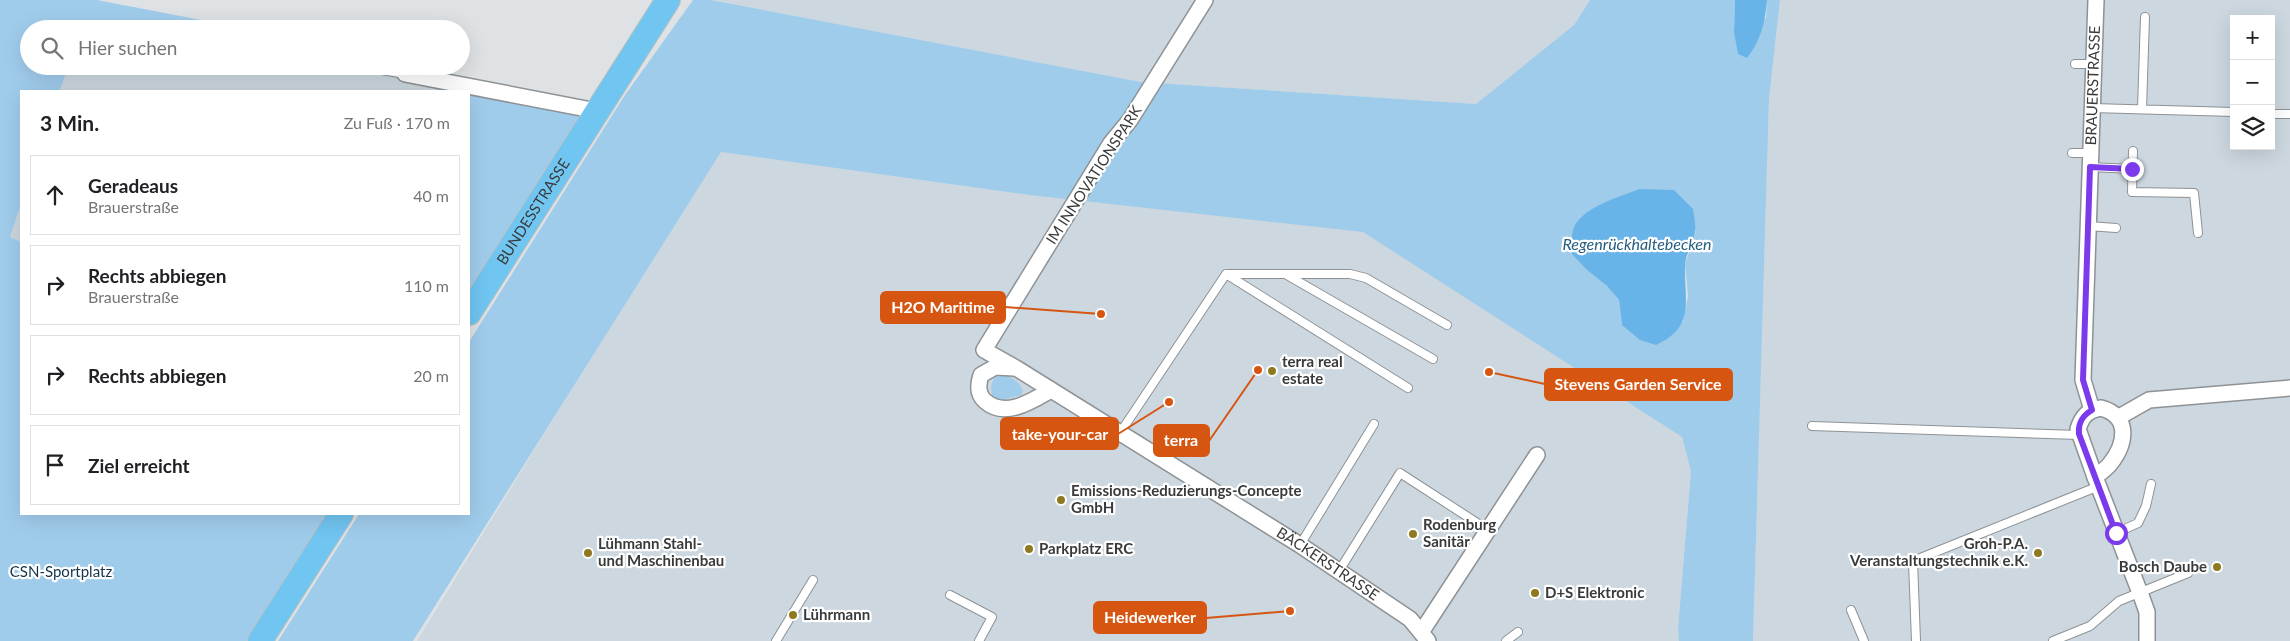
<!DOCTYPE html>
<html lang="de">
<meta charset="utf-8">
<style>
:root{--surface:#fff;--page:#f6f6f6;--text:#202124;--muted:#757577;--line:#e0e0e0}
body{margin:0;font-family:Lato,sans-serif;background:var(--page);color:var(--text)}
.controls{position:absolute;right:15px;top:15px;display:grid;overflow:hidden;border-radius:0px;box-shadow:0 5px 20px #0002}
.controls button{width:45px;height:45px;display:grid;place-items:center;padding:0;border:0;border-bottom:1px solid var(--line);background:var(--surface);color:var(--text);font:25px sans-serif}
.stop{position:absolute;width:15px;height:15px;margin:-11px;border:4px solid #7c3aed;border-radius:50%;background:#fff}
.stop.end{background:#7c3aed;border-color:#fff;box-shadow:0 1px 5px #0008}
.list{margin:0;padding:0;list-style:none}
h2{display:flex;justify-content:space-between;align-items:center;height:65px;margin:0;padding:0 20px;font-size:21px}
h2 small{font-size:16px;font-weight:400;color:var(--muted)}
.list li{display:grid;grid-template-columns:32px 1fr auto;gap:15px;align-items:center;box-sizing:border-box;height:80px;margin:0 10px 10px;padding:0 10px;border:1px solid var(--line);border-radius:0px}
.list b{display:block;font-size:19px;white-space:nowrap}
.list p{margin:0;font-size:16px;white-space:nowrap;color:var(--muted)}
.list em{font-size:16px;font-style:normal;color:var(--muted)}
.icon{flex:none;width:28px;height:28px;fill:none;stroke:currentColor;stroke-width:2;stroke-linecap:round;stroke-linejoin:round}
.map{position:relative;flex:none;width:2290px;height:641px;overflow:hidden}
.search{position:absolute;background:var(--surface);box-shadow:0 5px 20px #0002;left:20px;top:20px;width:450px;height:55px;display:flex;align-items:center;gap:12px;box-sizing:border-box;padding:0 18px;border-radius:28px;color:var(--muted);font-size:19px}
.panel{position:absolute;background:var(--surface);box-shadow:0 5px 20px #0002;left:20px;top:90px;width:450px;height:425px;border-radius:0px}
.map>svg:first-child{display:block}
.built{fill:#ccd7df;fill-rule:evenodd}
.green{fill:#a0ccec;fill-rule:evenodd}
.water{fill:#68b4e8}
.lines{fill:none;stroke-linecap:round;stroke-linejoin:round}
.service-casing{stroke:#8e9294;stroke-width:10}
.minor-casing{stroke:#8e9294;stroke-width:18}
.primary-casing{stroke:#c0c0c0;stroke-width:26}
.service{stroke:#fff;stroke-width:8}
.minor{stroke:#fff;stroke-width:15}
.primary{stroke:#70c5f1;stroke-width:24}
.route{stroke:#7c3aed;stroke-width:6}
.poi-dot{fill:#8e791f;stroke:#fff;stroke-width:2}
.labels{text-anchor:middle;stroke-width:4.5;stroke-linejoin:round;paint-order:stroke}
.street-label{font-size:15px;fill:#393a3b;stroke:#fff}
.poi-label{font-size:15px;font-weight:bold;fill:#393a3b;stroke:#fff;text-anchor:start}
.park-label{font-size:15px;fill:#123449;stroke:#fff}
.water-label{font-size:16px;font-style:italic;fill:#255d80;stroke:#fff}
.leader{fill:none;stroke:#d65611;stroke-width:2}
.callout-dot{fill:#d65611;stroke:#fff;stroke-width:2}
.callout{fill:#d65611;stroke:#d65611;stroke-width:2}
.callout-label{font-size:16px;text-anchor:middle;font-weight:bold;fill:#fff}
</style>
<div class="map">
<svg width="2290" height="641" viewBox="0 0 2290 641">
<rect width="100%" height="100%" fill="#dee2e5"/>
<path class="built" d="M711 0H1590L1574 25 1476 104 1141 82Z
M1780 0H2290V641H1753L1769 99ZM2234 19H2271V146H2234Z
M84 21 122 29H81Z
M68 66H338L440 82 436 91H60Z
M721 152 1029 195 1363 231 1682 437 1691 471 1678 628 1679 641H417L609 328Z
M21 204V242L10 237Z"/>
<path class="green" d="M0 0H97L227 25 226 29H122L84 21 81 29H29V66H68L60 91H21V204L10 237 21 242V514H341L260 641H0Z
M693 0H711L1141 82 1476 104 1574 25 1590 0H1735L1734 32 1766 18 1767 0H1780L1769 99 1753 641H1679L1678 628 1691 471 1682 437 1363 232 1029 195 721 152 413 641H278L359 514H469V342L625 95ZM1696 231 1685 264 1688 296 1683 322 1622 325 1619 300 1607 286 1587 270Z
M440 82 597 111 469 313V91H436Z
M1003 374C1012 377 1020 382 1023 391L1021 395 1003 400 994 399C990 390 990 385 995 377Z"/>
<path class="water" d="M1735 0H1767C1765 23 1761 40 1747 58L1738 54 1734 32Z
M1640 189 1674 190 1693 209C1694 216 1696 225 1695 232 1694 243 1685 254 1685 266 1684 301 1696 327 1656 345L1640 340 1622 325 1619 300 1607 286 1587 270 1572 254C1572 246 1571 234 1574 227 1583 207 1621 196 1640 189Z"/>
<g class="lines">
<defs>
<path id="service" d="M2075 64H2094
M358 66 405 74
M2092 108 2234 112
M2142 109 2145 17
M2271 114H2290
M2133 151 2132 192 2194 193 2198 233
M2072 153H2091
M2090 167 2132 169
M2088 226 2116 228
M1226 274 1408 388
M1287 275 1433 359
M1812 426 2079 435
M1120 433 1226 274H1350L1366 278 1447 325
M2116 533 2138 523 2146 506 2151 484
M1300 545 1374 424
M1339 571 1400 473 1488 530
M950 595 992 617 979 641
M1851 610 1864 641
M776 641 813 580
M1506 641 1518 632
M1916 641 1913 561 2099 486
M2053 641 2090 626 2119 601 2188 573"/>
<g id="minor">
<path id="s1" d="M1205 0 1130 120 1111 143 984 350 1016 368 1300 545 1410 619 1428 641"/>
<path d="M405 74 597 111"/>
<path d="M1014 368 995 367 981 375C978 384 977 394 985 401 1005 419 1032 401 1051 390"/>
<path d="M2101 408C2131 416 2126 444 2110 464 2106 469 2100 473 2095 477L2078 429C2082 416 2088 410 2101 408Z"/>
<path id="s2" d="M2092 410 2083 380 2096 0"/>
<path d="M2119 417 2149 400 2290 388"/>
<path d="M2095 477 2142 598 2147 612V641"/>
<path d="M1422 631 1537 455"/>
</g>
<g id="primary">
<path id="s3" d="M469 313 668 0"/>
<path d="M260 641 341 514"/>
</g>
</defs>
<use href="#service" class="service-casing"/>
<use href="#minor" class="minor-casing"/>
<use href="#primary" class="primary-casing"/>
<use href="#service" class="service"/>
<use href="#minor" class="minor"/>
<use href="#primary" class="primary"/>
</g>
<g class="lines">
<path class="route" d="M2116 533 2079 434C2078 423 2082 416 2092 410L2083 380 2090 167 2132 169"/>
</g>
<g class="poi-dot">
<circle cx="1272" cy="371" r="5"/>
<circle cx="1061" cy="500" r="5"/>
<circle cx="1413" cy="534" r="5"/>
<circle cx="1029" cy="549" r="5"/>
<circle cx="588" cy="553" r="5"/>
<circle cx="2038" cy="553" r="5"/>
<circle cx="2217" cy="567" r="5"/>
<circle cx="1535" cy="593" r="5"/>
<circle cx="793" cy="615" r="5"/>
</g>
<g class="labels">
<g class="street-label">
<text dy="5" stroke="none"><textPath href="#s2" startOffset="326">BRAUERSTRASSE</textPath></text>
<text transform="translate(1094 175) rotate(-57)" y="5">IM INNOVATIONSPARK</text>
<text dy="5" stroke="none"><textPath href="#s3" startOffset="120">BUNDESSTRASSE</textPath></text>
<text dy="5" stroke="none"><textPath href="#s1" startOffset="819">BÄCKERSTRASSE</textPath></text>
</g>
<g class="poi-label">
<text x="1282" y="367">terra real<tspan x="1282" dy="17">estate</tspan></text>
<text x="1071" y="496">Emissions-Reduzierungs-Concepte<tspan x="1071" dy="17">GmbH</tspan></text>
<text x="1423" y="530">Rodenburg<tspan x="1423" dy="17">Sanitär</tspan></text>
<text x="598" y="549">Lühmann Stahl-<tspan x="598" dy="17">und Maschinenbau</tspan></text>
<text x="2028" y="549" text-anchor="end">Groh-P.A.<tspan x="2028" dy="17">Veranstaltungstechnik e.K.</tspan></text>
<text x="1039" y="554">Parkplatz ERC</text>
<text x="2207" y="572" text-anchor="end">Bosch Daube</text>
<text x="1545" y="598">D+S Elektronic</text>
<text x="803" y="620">Lührmann</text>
</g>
<g class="park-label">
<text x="61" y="577">CSN-Sportplatz</text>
</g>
<g class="water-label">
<text x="1637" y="250">Regenrückhaltebecken</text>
</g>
</g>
<path class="leader" d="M1101 314L1005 307M1489 372L1545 384M1169 402L1118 434M1258 370L1209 441M1290 611L1206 618"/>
<g class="callout-dot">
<circle cx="1101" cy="314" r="5"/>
<circle cx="1489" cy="372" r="5"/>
<circle cx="1169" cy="402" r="5"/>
<circle cx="1258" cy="370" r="5"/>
<circle cx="1290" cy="611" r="5"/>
</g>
<g class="callout">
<rect x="881" y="292" width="124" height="31" rx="5"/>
<rect x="1545" y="369" width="187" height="31" rx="5"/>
<rect x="1001" y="418" width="117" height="31" rx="5"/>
<rect x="1154" y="425" width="55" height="31" rx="5"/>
<rect x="1094" y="602" width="112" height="31" rx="5"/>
</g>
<g class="callout-label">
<text x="943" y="313">H2O Maritime</text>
<text x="1638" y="390">Stevens Garden Service</text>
<text x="1060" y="440">take-your-car</text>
<text x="1181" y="446">terra</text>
<text x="1150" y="623">Heidewerker</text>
</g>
</svg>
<div class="controls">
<button>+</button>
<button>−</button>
<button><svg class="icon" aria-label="layers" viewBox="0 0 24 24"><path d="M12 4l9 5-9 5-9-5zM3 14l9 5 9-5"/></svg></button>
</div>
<div class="stop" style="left:2116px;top:533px"></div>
<div class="stop end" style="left:2132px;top:169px"></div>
<div class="search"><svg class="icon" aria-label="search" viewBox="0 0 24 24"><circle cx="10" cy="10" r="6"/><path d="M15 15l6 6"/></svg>Hier suchen</div>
<section class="panel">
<h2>3 Min.<small>Zu Fuß · 170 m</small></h2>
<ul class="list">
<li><svg class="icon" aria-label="ahead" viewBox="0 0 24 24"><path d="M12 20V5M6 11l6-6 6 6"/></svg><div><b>Geradeaus</b><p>Brauerstraße</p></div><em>40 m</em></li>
<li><svg class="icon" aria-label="right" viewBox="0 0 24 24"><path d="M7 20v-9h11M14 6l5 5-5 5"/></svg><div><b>Rechts abbiegen</b><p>Brauerstraße</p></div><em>110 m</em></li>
<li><svg class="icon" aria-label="right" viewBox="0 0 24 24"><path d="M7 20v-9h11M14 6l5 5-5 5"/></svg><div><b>Rechts abbiegen</b></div><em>20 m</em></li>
<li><svg class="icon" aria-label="arrive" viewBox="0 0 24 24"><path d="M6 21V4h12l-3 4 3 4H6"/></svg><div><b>Ziel erreicht</b></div></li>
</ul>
</section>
</div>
